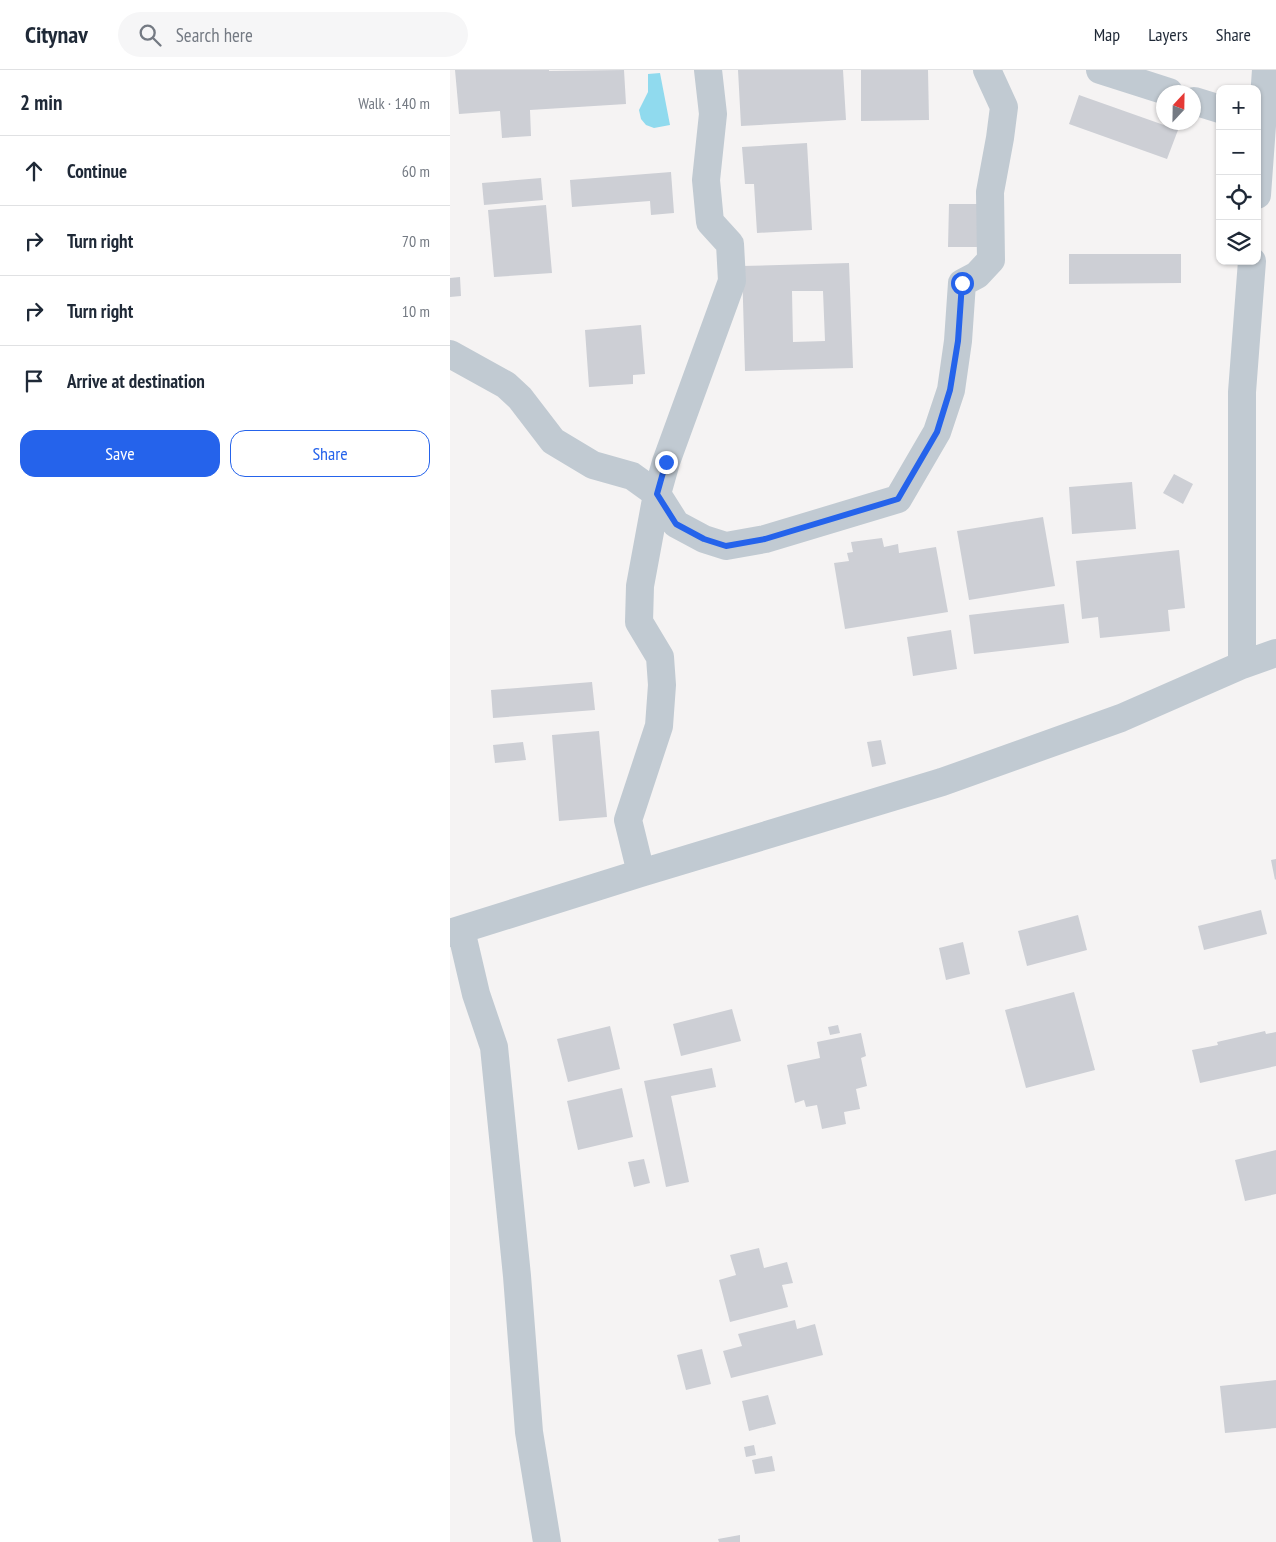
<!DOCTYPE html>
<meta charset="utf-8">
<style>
:root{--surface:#fff;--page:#f6f6f7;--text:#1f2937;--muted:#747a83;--line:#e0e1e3;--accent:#2563eb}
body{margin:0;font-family:"PT Sans Narrow",sans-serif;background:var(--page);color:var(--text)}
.controls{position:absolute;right:15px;top:15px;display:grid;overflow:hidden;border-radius:10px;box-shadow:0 1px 4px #0004}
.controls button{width:45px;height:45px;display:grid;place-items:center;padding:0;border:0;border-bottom:1px solid var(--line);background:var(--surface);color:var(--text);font:25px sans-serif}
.compass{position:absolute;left:706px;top:15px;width:45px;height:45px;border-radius:50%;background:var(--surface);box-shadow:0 1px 4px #0004;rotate:22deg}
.stop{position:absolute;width:15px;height:15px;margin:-11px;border:4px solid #2563eb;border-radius:50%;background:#fff}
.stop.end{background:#2563eb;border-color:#fff;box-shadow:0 1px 5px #0008}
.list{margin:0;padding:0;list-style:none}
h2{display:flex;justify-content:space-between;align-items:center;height:65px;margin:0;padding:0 20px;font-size:21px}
h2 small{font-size:16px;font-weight:400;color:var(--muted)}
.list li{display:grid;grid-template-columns:32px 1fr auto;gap:15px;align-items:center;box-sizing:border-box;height:70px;padding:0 20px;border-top:1px solid var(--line)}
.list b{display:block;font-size:19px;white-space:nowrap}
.list em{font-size:16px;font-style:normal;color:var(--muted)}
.actions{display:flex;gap:10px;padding:15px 20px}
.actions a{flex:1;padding:11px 0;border:1px solid var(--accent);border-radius:15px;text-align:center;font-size:18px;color:var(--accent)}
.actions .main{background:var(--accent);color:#fff}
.icon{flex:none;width:28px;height:28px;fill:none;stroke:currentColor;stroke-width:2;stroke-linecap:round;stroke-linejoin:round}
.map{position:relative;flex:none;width:826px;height:1472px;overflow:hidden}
header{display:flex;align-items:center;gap:30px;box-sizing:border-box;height:70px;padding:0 25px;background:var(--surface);border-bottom:1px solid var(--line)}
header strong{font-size:24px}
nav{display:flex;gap:28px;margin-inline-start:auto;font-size:18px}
.search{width:350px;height:45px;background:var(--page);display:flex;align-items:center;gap:12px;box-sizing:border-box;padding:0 18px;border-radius:28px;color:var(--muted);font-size:19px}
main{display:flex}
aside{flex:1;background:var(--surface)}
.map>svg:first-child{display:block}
.water{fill:#90daee}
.building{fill:#cdcfd5;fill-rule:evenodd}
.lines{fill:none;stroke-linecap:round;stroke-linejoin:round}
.minor{stroke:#c1cad2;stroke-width:28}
.route{stroke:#2563eb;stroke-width:6}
</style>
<header>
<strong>Citynav</strong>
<div class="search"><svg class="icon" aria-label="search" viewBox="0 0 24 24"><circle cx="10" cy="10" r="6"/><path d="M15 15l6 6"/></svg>Search here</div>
<nav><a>Map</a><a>Layers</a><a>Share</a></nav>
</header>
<main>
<aside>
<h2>2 min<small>Walk · 140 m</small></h2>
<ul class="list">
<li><svg class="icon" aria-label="ahead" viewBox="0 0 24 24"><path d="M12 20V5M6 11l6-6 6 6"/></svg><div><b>Continue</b></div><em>60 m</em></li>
<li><svg class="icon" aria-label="right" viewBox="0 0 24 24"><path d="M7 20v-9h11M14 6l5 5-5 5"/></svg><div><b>Turn right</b></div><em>70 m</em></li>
<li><svg class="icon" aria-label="right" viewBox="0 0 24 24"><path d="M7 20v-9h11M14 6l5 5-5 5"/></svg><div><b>Turn right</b></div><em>10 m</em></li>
<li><svg class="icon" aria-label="arrive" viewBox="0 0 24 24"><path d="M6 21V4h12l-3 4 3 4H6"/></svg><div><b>Arrive at destination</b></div></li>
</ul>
<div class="actions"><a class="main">Save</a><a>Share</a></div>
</aside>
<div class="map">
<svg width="826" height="1472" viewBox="0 0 826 1472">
<rect width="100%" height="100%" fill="#f5f3f3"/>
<path class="water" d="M210 3 220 55 204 58 196 55 191 49 189 40 198 22V4Z"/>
<path class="building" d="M5 0H99V1L174 0 176 34 80 40 81 66 52 68 50 41 9 44Z
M288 0H393L396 50 291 56Z
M411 0H478L479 50 411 51Z
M629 25 728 60 717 89 619 54Z
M357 73 362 160 307 163 304 114H295L292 77Z
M221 102 224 143 201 145 200 131 122 137 120 110Z
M91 108 93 130 34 135 32 113Z
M499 134H533V177H498Z
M96 135 102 203 44 207 38 140Z
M619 184H731V213L619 214Z
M399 193 403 298 295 301 292 196ZM342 221H373L375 271 343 272Z
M10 207 11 226 0 227V208Z
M191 255 195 304 183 305V314L139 317 135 260Z
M724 404 743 414 733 434 713 423Z
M682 412 686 459 622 464 619 417Z
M593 447 605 516 519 530 507 461Z
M432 468 434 477 448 474 449 483 486 477 498 542 395 559 384 493 399 491 397 483 403 482 401 472Z
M729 480 735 538 718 540 720 561 650 568 648 547 632 549 626 491Z
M614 534 619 573 524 584 519 545Z
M501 560 507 599 463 606 457 567Z
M142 612 145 640 43 648 41 620Z
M149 661 157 747 109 751 102 665Z
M431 670 436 694 422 697 417 672Z
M73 672 76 690 45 693 43 675Z
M826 789V809L825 810 821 790Z
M811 840 817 864 754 880 748 856Z
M628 845 637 880 577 896 568 861Z
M513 872 520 904 496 910 489 878Z
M624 922 645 1000 576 1018 555 940Z
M282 939 291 971 231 986 223 954Z
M388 955 390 963 380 965 378 957Z
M160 956 170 999 118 1012 107 969Z
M815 961 816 964 826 962V996L750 1013 742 980 768 975 767 972Z
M411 963 416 986 411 988 417 1016 406 1019 410 1039 394 1042 396 1054 372 1059 367 1035 356 1037 354 1030 345 1033 337 995 370 988 367 972Z
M262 998 266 1017 221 1026 239 1112 216 1117 194 1011Z
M172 1018 183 1067 128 1080 117 1031Z
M826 1080V1124L795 1131 785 1090Z
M194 1089 200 1113 184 1117 178 1092Z
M309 1178 314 1198 337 1192 343 1213 332 1215 338 1237 280 1252 269 1210 286 1205 280 1185Z
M345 1250 347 1259 365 1254 373 1285 281 1308 273 1281 292 1276 288 1264Z
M252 1279 261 1314 236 1320 227 1285Z
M826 1310V1358L775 1363 770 1316Z
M318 1325 326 1354 299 1361 292 1331Z
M304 1375 306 1385 296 1387 294 1377Z
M322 1386 325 1401 305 1404 302 1390Z
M290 1465V1472H269L268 1469Z"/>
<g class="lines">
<path class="minor" d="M650 0 719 22
M744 31 770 39
M807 125 816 0
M0 284 56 315 70 328 103 371 143 395 182 406 207 424 226 454 254 469 276 476 315 469 448 429 487 362 501 320 508 271 512 213 527 205 541 190 540 122 550 68 554 37 537 0
M792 595V322L802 191
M191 803 178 750 209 656 212 615 210 587 189 552 190 516 207 424 216 392 282 211 280 174 260 152 256 110 263 44 258 0
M11 860 26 924 44 977 67 1206 79 1362 97 1472
M0 863 191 803 492 712 671 648 792 595 826 583"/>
</g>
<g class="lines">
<path class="route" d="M216 392 207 424 226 454 254 469 276 476 315 469 448 429 487 362 500 320 508 271 512 213"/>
</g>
</svg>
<div class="controls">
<button>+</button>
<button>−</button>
<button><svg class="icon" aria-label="locate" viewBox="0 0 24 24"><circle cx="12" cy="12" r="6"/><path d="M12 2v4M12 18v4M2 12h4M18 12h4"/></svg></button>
<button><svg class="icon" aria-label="layers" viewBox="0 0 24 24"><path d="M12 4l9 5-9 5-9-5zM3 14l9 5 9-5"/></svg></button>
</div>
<svg class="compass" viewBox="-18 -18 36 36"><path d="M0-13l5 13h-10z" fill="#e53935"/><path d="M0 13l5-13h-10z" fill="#747a83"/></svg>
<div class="stop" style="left:512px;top:213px"></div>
<div class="stop end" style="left:216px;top:392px"></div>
</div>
</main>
